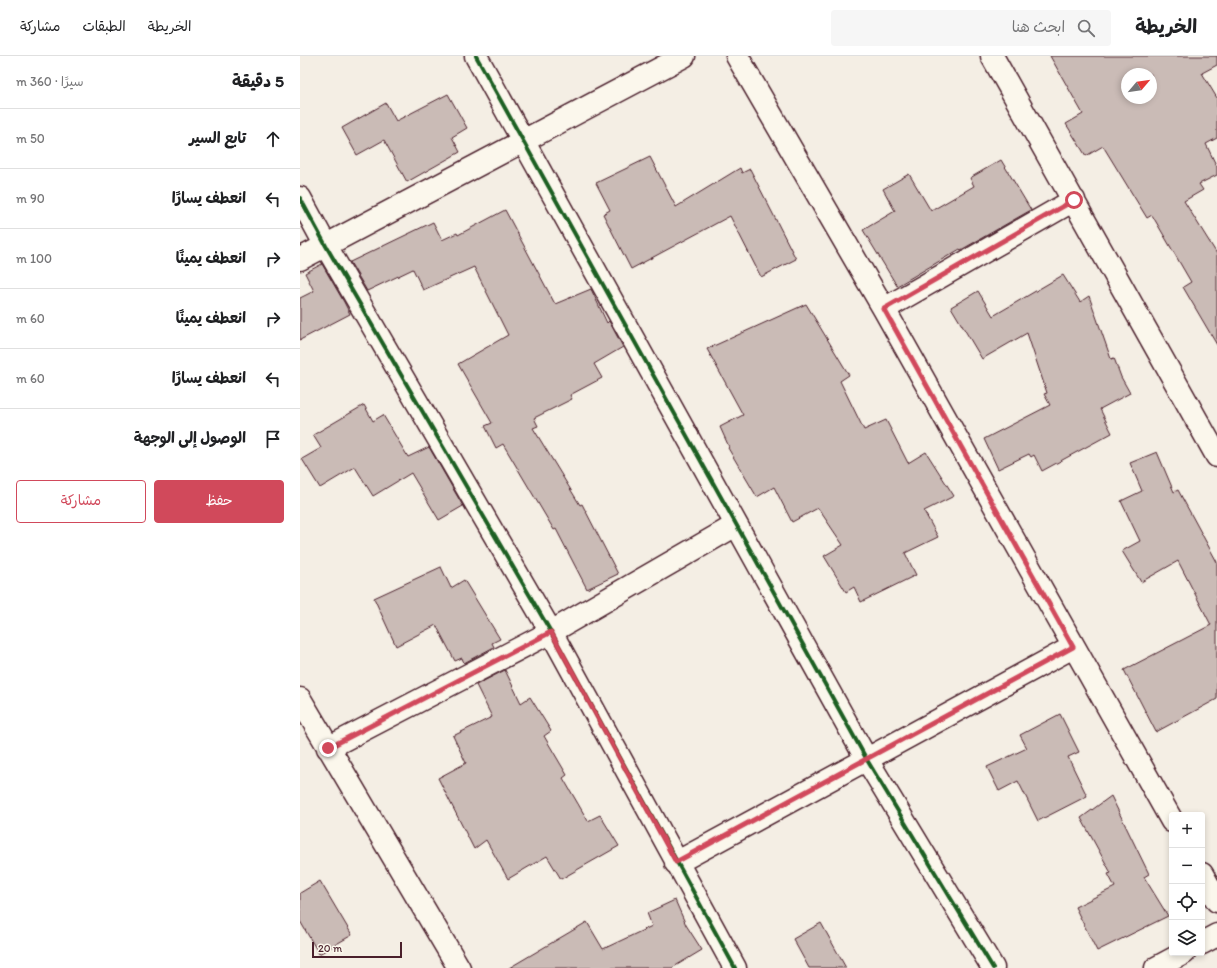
<!DOCTYPE html>
<html lang="ar">
<meta charset="utf-8">
<style>
:root{--surface:#fff;--page:#f6f6f6;--text:#202124;--muted:#757577;--line:#e0e0e0;--accent:#d1495b}
body{margin:0;font-family:Itim,"Playpen Sans Arabic",sans-serif;background:var(--page);color:var(--text);direction:rtl}
.controls{position:absolute;right:12px;bottom:12px;display:grid;overflow:hidden;border-radius:4px;box-shadow:0 2px 6px #0003}
.controls button{width:36px;height:36px;display:grid;place-items:center;padding:0;border:0;border-bottom:1px solid var(--line);background:var(--surface);color:var(--text);font:20px sans-serif}
.compass{position:absolute;left:821px;top:12px;width:36px;height:36px;border-radius:50%;background:var(--surface);box-shadow:0 2px 6px #0003;rotate:61deg}
.scale{position:absolute;left:12px;bottom:10px;width:90px;box-sizing:border-box;padding-left:4px;border:2px solid #4a1f2b;border-top:0;font-size:11px;line-height:14px;white-space:nowrap;color:#4a1f2b;-webkit-text-stroke:3px #fbf7ec;paint-order:stroke}
.stop{position:absolute;width:12px;height:12px;margin:-9px;border:3px solid #d1495b;border-radius:50%;background:#fff}
.stop.end{background:#d1495b;border-color:#fff;box-shadow:0 1px 4px #0008}
.list{margin:0;padding:0;list-style:none}
h2{display:flex;justify-content:space-between;align-items:center;height:52px;margin:0;padding:0 16px;font-size:17px}
h2 small{font-size:13px;font-weight:400;color:var(--muted)}
.list li{display:grid;grid-template-columns:26px 1fr auto;gap:12px;align-items:center;box-sizing:border-box;height:60px;padding:0 16px;border-top:1px solid var(--line)}
.list b{display:block;font-size:15px;white-space:nowrap}
.list em{font-size:13px;font-style:normal;color:var(--muted)}
.actions{display:flex;gap:8px;padding:12px 16px}
.actions a{flex:1;padding:9px 0;border:1px solid var(--accent);border-radius:4px;text-align:center;font-size:14px;color:var(--accent)}
.actions .main{background:var(--accent);color:#fff}
.icon{flex:none;width:22px;height:22px;fill:none;stroke:currentColor;stroke-width:2;stroke-linecap:round;stroke-linejoin:round}
.map{position:relative;flex:none;width:917px;height:912px;overflow:hidden;direction:ltr}
header{display:flex;align-items:center;gap:24px;box-sizing:border-box;height:56px;padding:0 20px;background:var(--surface);border-bottom:1px solid var(--line)}
header strong{font-size:19px}
nav{display:flex;gap:22px;margin-inline-start:auto;font-size:14px}
.search{width:280px;height:36px;background:var(--page);display:flex;align-items:center;gap:10px;box-sizing:border-box;padding:0 14px;border-radius:4px;color:var(--muted);font-size:15px}
main{display:flex}
aside{flex:1;background:var(--surface)}
.map>svg:first-child{display:block}
.building{fill:#cabbb6;stroke:#4a1f2b;fill-rule:evenodd}
.lines{fill:none;stroke-linecap:round;stroke-linejoin:round}
.minor-casing{stroke:#4a1f2b;stroke-width:25}
.minor{stroke:#fbf7ec;stroke-width:22}
.cycleway-casing{stroke:#fbf7ec;stroke-width:6}
.cycleway{stroke:#1b5e20;stroke-width:4}
.route{stroke:#d1495b;stroke-width:5}
</style>
<header>
<strong>الخريطة</strong>
<div class="search"><svg class="icon" aria-label="search" viewBox="0 0 24 24"><circle cx="10" cy="10" r="6"/><path d="M15 15l6 6"/></svg>ابحث هنا</div>
<nav><a>الخريطة</a><a>الطبقات</a><a>مشاركة</a></nav>
</header>
<main>
<div class="map">
<svg width="917" height="912" viewBox="0 0 917 912">
<rect width="100%" height="100%" fill="#f4eee4"/>
<filter id="ink" filterUnits="userSpaceOnUse"><feTurbulence type="fractalNoise" baseFrequency=".025" numOctaves="2"/><feDisplacementMap in="SourceGraphic" scale="8" xChannelSelector="R" yChannelSelector="G"/><feConvolveMatrix kernelMatrix="1 2 1 2 8 2 1 2 1" color-interpolation-filters="sRGB"/></filter>
<g filter="url(#ink)">
<path class="building" d="M750 0H917V9L902 17 917 42V82L906 88 917 111V119L899 128 903 134 884 145 917 198V289L883 231 891 226 852 159 847 162 803 90 786 100 766 68 783 58ZM827 18H851V42H827Z
M148 38 167 72 152 81 160 96 107 126 84 84 57 99 42 72 86 47 96 65Z
M350 101 376 151 440 112 442 117 450 113 496 203 461 221 430 160 331 213 303 158 310 154 296 127Z
M701 104 731 154 661 194 660 193 597 230 563 174 595 155 583 133 609 118 631 155 674 130 670 122Z
M205 154 255 248 291 233 307 267 309 265 323 291 294 308 302 322 270 339 272 343 234 362 238 370 233 372 280 449 282 448 318 518 287 533 256 473 254 474 203 388 196 392 185 370 192 367 158 308 208 279 174 211 123 234 113 213 67 235 50 206 133 166 142 184 157 177 158 179Z
M22 208 44 246 50 258 0 284V242L14 235 5 217Z
M763 219 780 246 789 240 811 303 814 302 821 321 830 337 800 353 812 377 742 415 734 399 731 401 729 398 698 413 684 383 750 349 744 338 747 337 727 277 682 303 651 251 678 235 693 260Z
M506 248 549 319 540 325 564 374 586 364 608 407 626 396 654 440 624 455 638 481 605 497 616 519 561 546 554 531 546 536 524 500 543 489 518 452 492 466 474 431 457 441 428 392 429 391 420 371 443 359 407 293Z
M64 349 73 365 83 359 108 401 129 391 163 450 139 464 111 417 73 440 55 411 20 432 2 403 21 392 13 379Z
M857 396 874 436 878 434 917 506V643L856 676 824 614 911 569 878 505 841 526 822 495 840 485 821 445 842 435 830 407Z
M141 511 151 532 164 524 200 583 192 587 194 591 164 607 162 602 155 605 136 569 96 590 74 542Z
M205 614 221 647 230 641 251 675 244 680 267 719 263 722 288 765 300 759 319 790 261 823 247 800 208 823 186 784 174 793 138 722 166 707 153 680 192 661 176 629Z
M760 658 779 696 768 701 787 740 738 765 718 725 699 735 687 711 727 692 720 679Z
M811 740 849 818 844 821 868 860 797 895 775 851 815 831 808 818 811 817 781 762Z
M20 825 52 879 19 898 0 865V837Z
M375 844 386 869 402 894 372 912H209L287 866 303 893 352 870 347 857Z
M521 867 546 912H509L493 883Z"/>
<g class="lines">
<defs>
<path id="minor" d="M176 0 567 704 693 912
M437 0 584 253 872 765
M692 0 917 400
M0 142 26 190 251 576 435 912
M0 203 384 0
M584 253 774 144
M0 643 159 912
M28 692 251 576 436 469
M376 807 773 591
M902 818 917 845
M902 887 917 879
M856 912 884 897"/>
</defs>
<use href="#minor" class="minor-casing"/>
<use href="#minor" class="minor"/>
<defs>
<path id="cycleway" d="M176 0 567 704 693 912
M0 142 26 190 251 576 435 912"/>
</defs>
<use href="#cycleway" class="cycleway-casing"/>
<use href="#cycleway" class="cycleway"/>
</g>
</g>
<g class="lines" filter="url(#ink)">
<path class="route" d="M28 692 251 576 376 806 773 591 584 253 774 144"/>
</g>
</svg>
<div class="controls">
<button>+</button>
<button>−</button>
<button><svg class="icon" aria-label="locate" viewBox="0 0 24 24"><circle cx="12" cy="12" r="6"/><path d="M12 2v4M12 18v4M2 12h4M18 12h4"/></svg></button>
<button><svg class="icon" aria-label="layers" viewBox="0 0 24 24"><path d="M12 4l9 5-9 5-9-5zM3 14l9 5 9-5"/></svg></button>
</div>
<svg class="compass" viewBox="-18 -18 36 36"><path d="M0-13l5 13h-10z" fill="#e53935"/><path d="M0 13l5-13h-10z" fill="#757577"/></svg>
<div class="scale">20 m</div>
<div class="stop" style="left:774px;top:144px"></div>
<div class="stop end" style="left:28px;top:692px"></div>
</div>
<aside>
<h2>5 دقيقة<small>سيرًا · 360 m</small></h2>
<ul class="list">
<li><svg class="icon" aria-label="ahead" viewBox="0 0 24 24"><path d="M12 20V5M6 11l6-6 6 6"/></svg><div><b>تابع السير</b></div><em>50 m</em></li>
<li><svg class="icon" aria-label="left" viewBox="0 0 24 24"><path d="M17 20v-9H6M10 6l-5 5 5 5"/></svg><div><b>انعطف يسارًا</b></div><em>90 m</em></li>
<li><svg class="icon" aria-label="right" viewBox="0 0 24 24"><path d="M7 20v-9h11M14 6l5 5-5 5"/></svg><div><b>انعطف يمينًا</b></div><em>100 m</em></li>
<li><svg class="icon" aria-label="right" viewBox="0 0 24 24"><path d="M7 20v-9h11M14 6l5 5-5 5"/></svg><div><b>انعطف يمينًا</b></div><em>60 m</em></li>
<li><svg class="icon" aria-label="left" viewBox="0 0 24 24"><path d="M17 20v-9H6M10 6l-5 5 5 5"/></svg><div><b>انعطف يسارًا</b></div><em>60 m</em></li>
<li><svg class="icon" aria-label="arrive" viewBox="0 0 24 24"><path d="M6 21V4h12l-3 4 3 4H6"/></svg><div><b>الوصول إلى الوجهة</b></div></li>
</ul>
<div class="actions"><a class="main">حفظ</a><a>مشاركة</a></div>
</aside>
</main>
